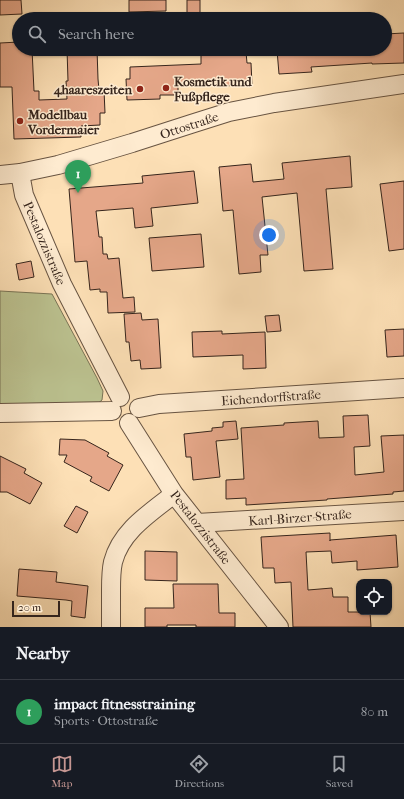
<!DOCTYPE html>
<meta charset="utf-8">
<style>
:root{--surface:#171b24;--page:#20242c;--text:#f1f3f6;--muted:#9ea1a6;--line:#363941;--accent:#c59692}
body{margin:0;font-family:"IM FELL French Canon",serif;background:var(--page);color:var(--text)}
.controls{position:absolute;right:12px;bottom:12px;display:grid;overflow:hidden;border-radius:8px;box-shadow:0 1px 3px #0004}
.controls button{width:36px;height:36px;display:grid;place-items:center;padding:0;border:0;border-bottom:1px solid var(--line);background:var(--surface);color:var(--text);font:20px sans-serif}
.scale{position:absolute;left:12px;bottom:10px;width:48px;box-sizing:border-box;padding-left:4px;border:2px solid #36251c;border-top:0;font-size:11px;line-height:14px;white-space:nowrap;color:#36251c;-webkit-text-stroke:3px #feebd0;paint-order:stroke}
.you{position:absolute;left:269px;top:235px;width:14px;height:14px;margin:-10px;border:3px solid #fff;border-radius:50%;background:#1a73e8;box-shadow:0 0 0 6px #1a73e833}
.badge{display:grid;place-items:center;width:26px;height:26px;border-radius:50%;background:var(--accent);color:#fff;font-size:13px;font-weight:700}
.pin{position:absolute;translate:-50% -33px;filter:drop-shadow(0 1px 2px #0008)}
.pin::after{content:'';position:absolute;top:21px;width:14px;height:12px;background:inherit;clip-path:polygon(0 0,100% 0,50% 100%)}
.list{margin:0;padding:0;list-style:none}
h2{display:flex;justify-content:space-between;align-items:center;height:52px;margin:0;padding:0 16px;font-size:17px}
h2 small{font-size:13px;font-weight:400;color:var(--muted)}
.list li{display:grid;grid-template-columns:26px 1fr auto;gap:12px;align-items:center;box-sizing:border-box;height:64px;padding:0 16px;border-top:1px solid var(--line)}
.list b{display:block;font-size:15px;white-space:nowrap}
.list p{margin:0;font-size:13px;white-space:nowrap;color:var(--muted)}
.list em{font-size:13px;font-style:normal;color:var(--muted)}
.icon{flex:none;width:22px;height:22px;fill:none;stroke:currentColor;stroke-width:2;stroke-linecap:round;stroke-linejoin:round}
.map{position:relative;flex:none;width:404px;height:627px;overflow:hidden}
.search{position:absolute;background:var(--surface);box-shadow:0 1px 3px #0004;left:12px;right:12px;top:12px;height:44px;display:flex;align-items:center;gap:10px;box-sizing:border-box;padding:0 14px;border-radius:22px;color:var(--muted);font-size:15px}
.sheet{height:116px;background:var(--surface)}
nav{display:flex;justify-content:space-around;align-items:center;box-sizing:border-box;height:56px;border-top:1px solid var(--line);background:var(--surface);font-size:11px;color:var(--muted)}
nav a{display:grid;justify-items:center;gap:2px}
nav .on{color:var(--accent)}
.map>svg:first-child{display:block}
.green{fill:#bcc391;stroke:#797456}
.building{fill:#e5a789;stroke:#36251c}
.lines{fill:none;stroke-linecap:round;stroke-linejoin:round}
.minor-casing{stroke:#685442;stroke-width:20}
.minor{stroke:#feebd0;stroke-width:18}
.poi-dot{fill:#8f2418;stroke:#feebd0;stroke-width:1.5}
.labels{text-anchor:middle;stroke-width:3;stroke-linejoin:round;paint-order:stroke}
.poi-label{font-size:13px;font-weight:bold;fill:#36251c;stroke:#feebd0;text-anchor:start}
.street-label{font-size:13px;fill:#36251c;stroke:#feebd0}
</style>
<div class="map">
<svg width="404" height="627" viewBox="0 0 404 627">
<rect width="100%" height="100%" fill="#fde0b6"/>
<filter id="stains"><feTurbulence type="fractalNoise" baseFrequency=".005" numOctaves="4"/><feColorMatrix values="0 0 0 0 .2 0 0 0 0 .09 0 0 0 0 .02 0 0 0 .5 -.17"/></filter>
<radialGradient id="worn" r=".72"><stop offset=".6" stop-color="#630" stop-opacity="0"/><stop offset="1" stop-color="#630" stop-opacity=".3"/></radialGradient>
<path class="green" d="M0 291 52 294 97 378 103 391 102 400 96 405 0 407Z"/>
<path class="building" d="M0 0H21L22 14 0 15Z
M129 0H166V11L129 12Z
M187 0H200V13H187Z
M404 33V63L372 64V63L311 67 312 72 279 74 277 50 385 49V34Z
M19 42V49H32L34 91H39V100L67 99 66 81H68L67 49H97L98 79 99 90H104L105 113H100V125L81 126V137L14 139 12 87H0V43Z
M246 52 247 63H251L252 85 220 86V83L178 85V95H160V99L127 100 126 79H130V67L201 64V54Z
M350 156 352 187 326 189 333 269 304 271 297 193 262 197 268 255H260L261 272 239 274 233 210 223 211 219 167 251 164 253 182 284 179 282 163Z
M194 171 198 203 151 208 153 226 135 228 133 208 96 211 99 237H102L103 254H107L108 259 119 258 123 298 134 297 135 312 108 313 107 292H100V289L90 290 87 261 75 262 69 189 143 183 142 176Z
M404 181V249L389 251 380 184Z
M201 234 204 267 152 271 149 238Z
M31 261 34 277 19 280 16 264Z
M141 313 142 320 158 319 161 368 141 369 140 360 131 361 129 342H126L124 314Z
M279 315 281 331 267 332 265 316Z
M404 329V356L387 357 385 330Z
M222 331V334L265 332 266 368 243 369V355L193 357 192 332Z
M368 415 370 446 354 447 355 475 384 472 381 436 404 435V491L393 492V494L327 499V500L246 505V498L226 499V480L244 479 241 428 284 425V423L318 421 319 438 344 437 343 416Z
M236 421 238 439 216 441 220 477 193 480 191 457H186L184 434 212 431V428L223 427V422Z
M60 439 85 440 109 453 107 456 123 465 109 491 90 481 92 477 64 462 67 455H59Z
M0 456 26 469 24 473 42 483 30 504 7 492H0Z
M76 506 88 512 77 533 64 526Z
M330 533V541V540L396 535 398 567 357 570V561L332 563 331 551 306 552 308 590 332 588 333 597H348V612H370L371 627H293L291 582 275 583 274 568H263L261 537Z
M145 551 177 552V581L145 580Z
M19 569 57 572 56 582 88 586 85 618 71 616 72 601 66 600 17 596Z
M173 584H218L219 613H235V627H196V625H167V627H145V608H174Z"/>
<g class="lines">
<defs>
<path id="minor" d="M20 173 24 195 62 284 120 397
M0 175 20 173 58 165 132 143 191 124 229 112 274 103 404 84
M139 408 159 404 404 388
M0 413 112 411
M129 423 174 494 279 627
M197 523 404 511
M111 627C111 615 111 602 111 590 111 581 111 571 113 562 121 531 150 513 174 494"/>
</defs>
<use href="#minor" class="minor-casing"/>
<use href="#minor" class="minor"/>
</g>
<g class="poi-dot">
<circle cx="166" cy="88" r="4"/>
<circle cx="140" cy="89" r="4"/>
<circle cx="20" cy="121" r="4"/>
</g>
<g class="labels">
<g class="poi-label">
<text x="174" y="86">Kosmetik und<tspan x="174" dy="15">Fußpflege</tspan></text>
<text x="132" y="94" text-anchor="end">4haareszeiten</text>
<text x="28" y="119">Modellbau<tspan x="28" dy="15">Vordermaier</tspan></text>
</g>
<g class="street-label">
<text transform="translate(189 125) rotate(-18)" y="5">Ottostraße</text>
<text transform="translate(45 243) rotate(67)" y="5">Pestalozzistraße</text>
<text transform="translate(271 397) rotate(-4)" y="5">Eichendorffstraße</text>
<text transform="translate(300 517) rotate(-4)" y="5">Karl-Birzer-Straße</text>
<text transform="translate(201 527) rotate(52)" y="5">Pestalozzistraße</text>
</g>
</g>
<rect width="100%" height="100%" filter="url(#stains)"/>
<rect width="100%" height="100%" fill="url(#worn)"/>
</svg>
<div class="controls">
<button><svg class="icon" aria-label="locate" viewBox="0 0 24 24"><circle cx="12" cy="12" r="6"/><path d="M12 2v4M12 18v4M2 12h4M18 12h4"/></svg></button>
</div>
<div class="scale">20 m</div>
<div class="you"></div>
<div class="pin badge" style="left:78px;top:193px;background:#2e9e5b">1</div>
<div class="search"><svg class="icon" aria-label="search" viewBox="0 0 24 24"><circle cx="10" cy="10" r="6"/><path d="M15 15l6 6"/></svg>Search here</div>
</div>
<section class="sheet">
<h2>Nearby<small></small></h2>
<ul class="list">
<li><span class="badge" style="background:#2e9e5b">1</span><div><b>impact fitnesstraining</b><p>Sports · Ottostraße</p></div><em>80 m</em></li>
</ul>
</section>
<nav>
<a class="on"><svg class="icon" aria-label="map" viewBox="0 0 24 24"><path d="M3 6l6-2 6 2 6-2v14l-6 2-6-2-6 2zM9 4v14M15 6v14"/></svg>Map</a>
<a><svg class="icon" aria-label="directions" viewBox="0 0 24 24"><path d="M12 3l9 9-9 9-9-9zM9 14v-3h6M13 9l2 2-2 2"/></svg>Directions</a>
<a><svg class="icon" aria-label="saved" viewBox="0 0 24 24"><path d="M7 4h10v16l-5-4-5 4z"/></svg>Saved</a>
</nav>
